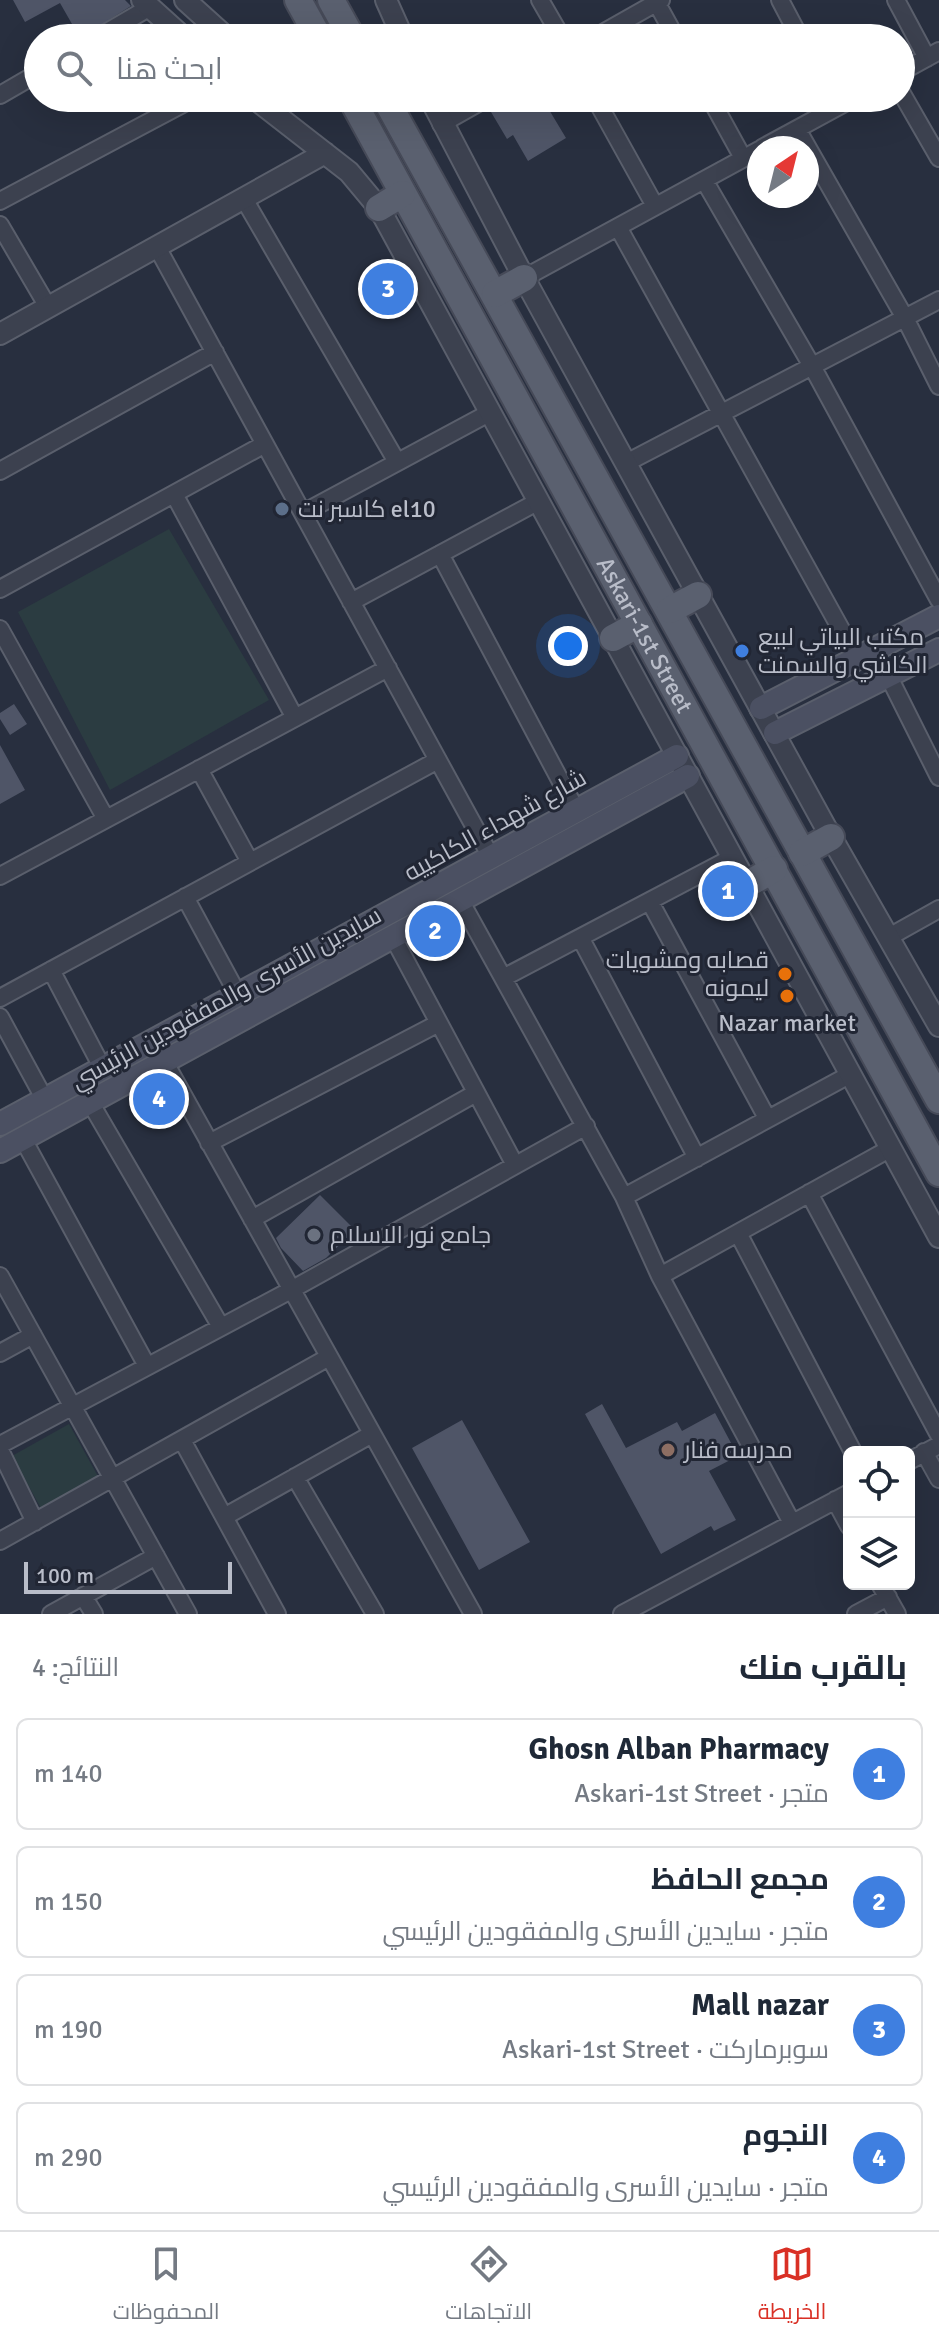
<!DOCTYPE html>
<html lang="ar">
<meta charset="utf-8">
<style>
:root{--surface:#fff;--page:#f6f6f7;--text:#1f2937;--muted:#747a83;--line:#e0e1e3;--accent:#d93025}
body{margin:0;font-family:Signika,Cairo,sans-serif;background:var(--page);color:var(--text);direction:rtl}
.controls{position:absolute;right:24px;bottom:24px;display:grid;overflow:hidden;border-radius:12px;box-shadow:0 8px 32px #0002}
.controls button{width:72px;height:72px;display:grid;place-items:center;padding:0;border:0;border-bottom:2px solid var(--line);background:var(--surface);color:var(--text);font:40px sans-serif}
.compass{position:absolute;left:747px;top:136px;width:72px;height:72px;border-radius:50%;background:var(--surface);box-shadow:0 8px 32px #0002;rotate:35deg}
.scale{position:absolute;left:24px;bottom:20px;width:208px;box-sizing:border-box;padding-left:8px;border:4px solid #b9bdc9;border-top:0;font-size:22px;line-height:28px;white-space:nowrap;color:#b9bdc9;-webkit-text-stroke:6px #212634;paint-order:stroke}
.you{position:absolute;left:568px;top:646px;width:28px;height:28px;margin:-20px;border:6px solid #fff;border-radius:50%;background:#1a73e8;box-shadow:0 0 0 12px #1a73e833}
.badge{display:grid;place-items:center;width:52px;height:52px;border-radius:50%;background:var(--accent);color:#fff;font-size:26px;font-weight:700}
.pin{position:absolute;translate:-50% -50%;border:4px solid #fff;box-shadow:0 2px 8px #0006}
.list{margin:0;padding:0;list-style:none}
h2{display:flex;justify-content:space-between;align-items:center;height:104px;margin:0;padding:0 32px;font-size:34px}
h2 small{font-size:26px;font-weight:400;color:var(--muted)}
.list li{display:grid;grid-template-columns:52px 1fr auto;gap:24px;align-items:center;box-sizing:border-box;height:112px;margin:0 16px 16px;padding:0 16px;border:2px solid var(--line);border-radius:12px}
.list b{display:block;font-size:30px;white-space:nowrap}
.list p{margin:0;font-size:26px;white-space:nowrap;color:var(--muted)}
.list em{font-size:26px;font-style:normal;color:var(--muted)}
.icon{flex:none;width:44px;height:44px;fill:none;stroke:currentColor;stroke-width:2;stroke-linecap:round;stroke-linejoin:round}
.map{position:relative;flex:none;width:939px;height:1614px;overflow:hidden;direction:ltr}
.search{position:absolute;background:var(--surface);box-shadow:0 8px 32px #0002;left:24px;right:24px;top:24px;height:88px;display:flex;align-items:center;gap:20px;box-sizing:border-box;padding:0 28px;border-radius:44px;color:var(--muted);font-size:30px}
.sheet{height:616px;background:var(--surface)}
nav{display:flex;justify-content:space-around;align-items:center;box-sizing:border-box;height:112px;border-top:2px solid var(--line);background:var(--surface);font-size:22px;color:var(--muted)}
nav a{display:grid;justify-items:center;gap:4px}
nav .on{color:var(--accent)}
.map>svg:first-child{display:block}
.green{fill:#2b3c41}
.building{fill:#4f5567}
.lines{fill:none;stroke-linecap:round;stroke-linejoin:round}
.minor-casing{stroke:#5a5f6c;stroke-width:20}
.tertiary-casing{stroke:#5a5f6c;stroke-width:24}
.secondary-casing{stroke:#5a5f6c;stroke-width:26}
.primary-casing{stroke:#464a58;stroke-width:30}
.minor{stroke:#3c414f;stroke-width:16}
.tertiary{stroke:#3c414f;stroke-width:20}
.secondary{stroke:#4b5062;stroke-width:22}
.primary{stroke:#5a606f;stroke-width:26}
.service-dot{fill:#5c6f8a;stroke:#212634;stroke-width:3}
.shop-dot{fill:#3f7fe0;stroke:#212634;stroke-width:3}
.food-dot{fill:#e8710a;stroke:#212634;stroke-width:3}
.worship-dot{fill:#6b7280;stroke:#212634;stroke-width:3}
.education-dot{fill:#8d6e63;stroke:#212634;stroke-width:3}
.labels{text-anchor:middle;stroke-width:6;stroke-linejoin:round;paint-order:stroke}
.poi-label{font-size:24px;fill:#b9bdc9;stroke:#212634;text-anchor:start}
.street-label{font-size:24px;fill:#b9bdc9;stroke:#212634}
</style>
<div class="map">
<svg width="939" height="1614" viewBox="0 0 939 1614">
<rect width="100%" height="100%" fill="#282f3f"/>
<path class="green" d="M169 529 269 700 110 790 18 612Z
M69 1424 100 1480 43 1512 12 1456Z"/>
<path class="building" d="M13 0H125L131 6 80 38 60 3 25 22Z
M516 98H542L566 138 528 161 513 135 507 139 491 112Z
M14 704 27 724 10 735 0 719V713Z
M0 745 25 790 0 804Z
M320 1195 355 1230 326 1258 303 1271 281 1248 276 1238Z
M602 1404 626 1448 677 1422 682 1431 715 1413 738 1456 709 1471 736 1520 714 1531 711 1526 661 1554 585 1414Z
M462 1420 530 1542 479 1570 412 1448Z"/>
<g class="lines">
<defs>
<path id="minor" d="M540 0 562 38
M655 0 676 38
M780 0 800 38
M896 0 927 58
M97 38 150 7
M594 38 661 0
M901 72 939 51
M901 92 939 158
M0 95 38 73
M595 98 655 206
M710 98 743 158
M441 124 487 98
M797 129 905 318 939 386
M762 148 854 98
M704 180 812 366 939 600
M244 199 397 462
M0 201 194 98
M0 225 48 307
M618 227 858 660
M157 247 491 857
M524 278 759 150
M626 463 939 300
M0 471 215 352
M174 494 295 718
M303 513 489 413
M440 554 576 810
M0 589 265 444
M351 602 537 502
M0 629 106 819
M889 677 939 777
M199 769 250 862
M0 876 388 668
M185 897 238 995
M460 900 624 1197 660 1276 792 1523
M650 902 767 1118
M393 937 515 1165
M889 937 939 909
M581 939 697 1158
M51 970 103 1069
M505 977 733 857
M0 998 438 760
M0 1017 45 1100
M164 1061 473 1614
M90 1102 221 1327
M23 1139 147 1366
M209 1143 439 1023
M809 1193 939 1435
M624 1197 851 1074
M252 1219 476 1093
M738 1233 853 1452
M0 1276 188 1614
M660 1276 891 1148
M0 1353 33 1335
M182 1440 277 1614
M0 1445 291 1290 586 1126
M0 1450 35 1522
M924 1452 939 1479
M909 1461 939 1445
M295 1477 375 1614
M835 1500 849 1526
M224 1517 372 1434
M0 1541 329 1357
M880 1584 897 1614
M83 1596 94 1614
M51 1614 156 1556
M622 1614 849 1493
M856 1614 888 1597"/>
<path id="tertiary" d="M142 0 184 38
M185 0 227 38
M386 0 403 38
M254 98 349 172 379 208 939 1237
M430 98 524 278 831 837 939 1026
M0 334 325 153"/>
<path id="secondary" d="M761 708 939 616
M775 733 939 650
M0 1124 677 756
M0 1151 688 776"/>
<g id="primary">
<path d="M298 0 319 38"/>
<path d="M331 0 352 38"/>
<path id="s1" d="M351 98 939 1173"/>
<path d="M385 98 939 1100"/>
<path d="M379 208 402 194"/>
<path d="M495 294 524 278"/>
<path d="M670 610 698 595"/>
<path d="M613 638 639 624"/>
<path d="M802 853 831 837"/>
<path d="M748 884 774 869"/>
</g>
</defs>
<use href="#minor" class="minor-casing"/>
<use href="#tertiary" class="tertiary-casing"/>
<use href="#secondary" class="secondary-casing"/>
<use href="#primary" class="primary-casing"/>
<use href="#minor" class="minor"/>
<use href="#tertiary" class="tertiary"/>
<use href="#secondary" class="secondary"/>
<use href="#primary" class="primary"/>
</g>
<circle class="service-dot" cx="282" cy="509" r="8"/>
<circle class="shop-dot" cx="742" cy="651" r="8"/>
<g class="food-dot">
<circle cx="785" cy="974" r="8"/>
<circle cx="787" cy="996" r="8"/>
</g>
<circle class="worship-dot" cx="314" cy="1235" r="8"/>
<circle class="education-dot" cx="668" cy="1450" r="8"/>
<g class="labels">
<g class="poi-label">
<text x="298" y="517">كاسبر نت el10</text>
<text x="758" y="645">مكتب البياتي لبيع<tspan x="758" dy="28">الكاشي والسمنت</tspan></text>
<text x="769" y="968" text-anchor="end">قصابه ومشويات<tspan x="769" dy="28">ليمونه</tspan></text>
<text x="787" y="1031" text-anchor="middle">Nazar market</text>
<text x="330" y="1243">جامع نور الاسلام</text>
<text x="684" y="1458">مدرسه فنار</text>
</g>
<g class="street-label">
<text dy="8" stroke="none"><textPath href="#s1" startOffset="612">Askari-1st Street</textPath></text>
<text transform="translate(495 825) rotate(-29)" y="8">شارع شهداء الكاكييه</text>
<text transform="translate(226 998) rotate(-29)" y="8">سايدين الأسرى والمفقودين الرئيسي</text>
</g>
</g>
</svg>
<div class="controls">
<button><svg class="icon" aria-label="locate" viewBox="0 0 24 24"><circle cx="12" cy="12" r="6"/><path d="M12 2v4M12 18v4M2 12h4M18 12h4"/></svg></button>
<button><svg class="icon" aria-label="layers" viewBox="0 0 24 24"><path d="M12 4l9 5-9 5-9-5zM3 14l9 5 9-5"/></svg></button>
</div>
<svg class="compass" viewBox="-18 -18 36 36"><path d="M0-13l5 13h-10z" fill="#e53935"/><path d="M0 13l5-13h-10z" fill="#747a83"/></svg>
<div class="scale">100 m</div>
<div class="you"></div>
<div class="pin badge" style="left:728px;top:891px;background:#3f7fe0">1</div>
<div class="pin badge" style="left:435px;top:931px;background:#3f7fe0">2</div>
<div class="pin badge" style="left:388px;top:289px;background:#3f7fe0">3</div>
<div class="pin badge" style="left:159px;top:1099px;background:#3f7fe0">4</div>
<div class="search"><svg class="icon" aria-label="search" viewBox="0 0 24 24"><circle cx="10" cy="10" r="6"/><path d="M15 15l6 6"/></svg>ابحث هنا</div>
</div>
<section class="sheet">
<h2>بالقرب منك<small>النتائج: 4</small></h2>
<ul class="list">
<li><span class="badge" style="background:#3f7fe0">1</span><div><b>Ghosn Alban Pharmacy</b><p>متجر · Askari-1st Street</p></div><em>140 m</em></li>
<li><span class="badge" style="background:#3f7fe0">2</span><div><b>مجمع الحافظ</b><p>متجر · سايدين الأسرى والمفقودين الرئيسي</p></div><em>150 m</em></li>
<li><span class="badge" style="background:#3f7fe0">3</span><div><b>Mall nazar</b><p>سوبرماركت · Askari-1st Street</p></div><em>190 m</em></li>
<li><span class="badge" style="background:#3f7fe0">4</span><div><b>النجوم</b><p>متجر · سايدين الأسرى والمفقودين الرئيسي</p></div><em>290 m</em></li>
</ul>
</section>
<nav>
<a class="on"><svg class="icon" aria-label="map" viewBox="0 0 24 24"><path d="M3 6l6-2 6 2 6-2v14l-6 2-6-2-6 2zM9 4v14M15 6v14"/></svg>الخريطة</a>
<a><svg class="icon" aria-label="directions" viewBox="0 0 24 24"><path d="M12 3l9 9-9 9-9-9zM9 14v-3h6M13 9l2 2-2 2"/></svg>الاتجاهات</a>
<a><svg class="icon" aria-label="saved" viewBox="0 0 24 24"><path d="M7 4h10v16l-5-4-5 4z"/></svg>المحفوظات</a>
</nav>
